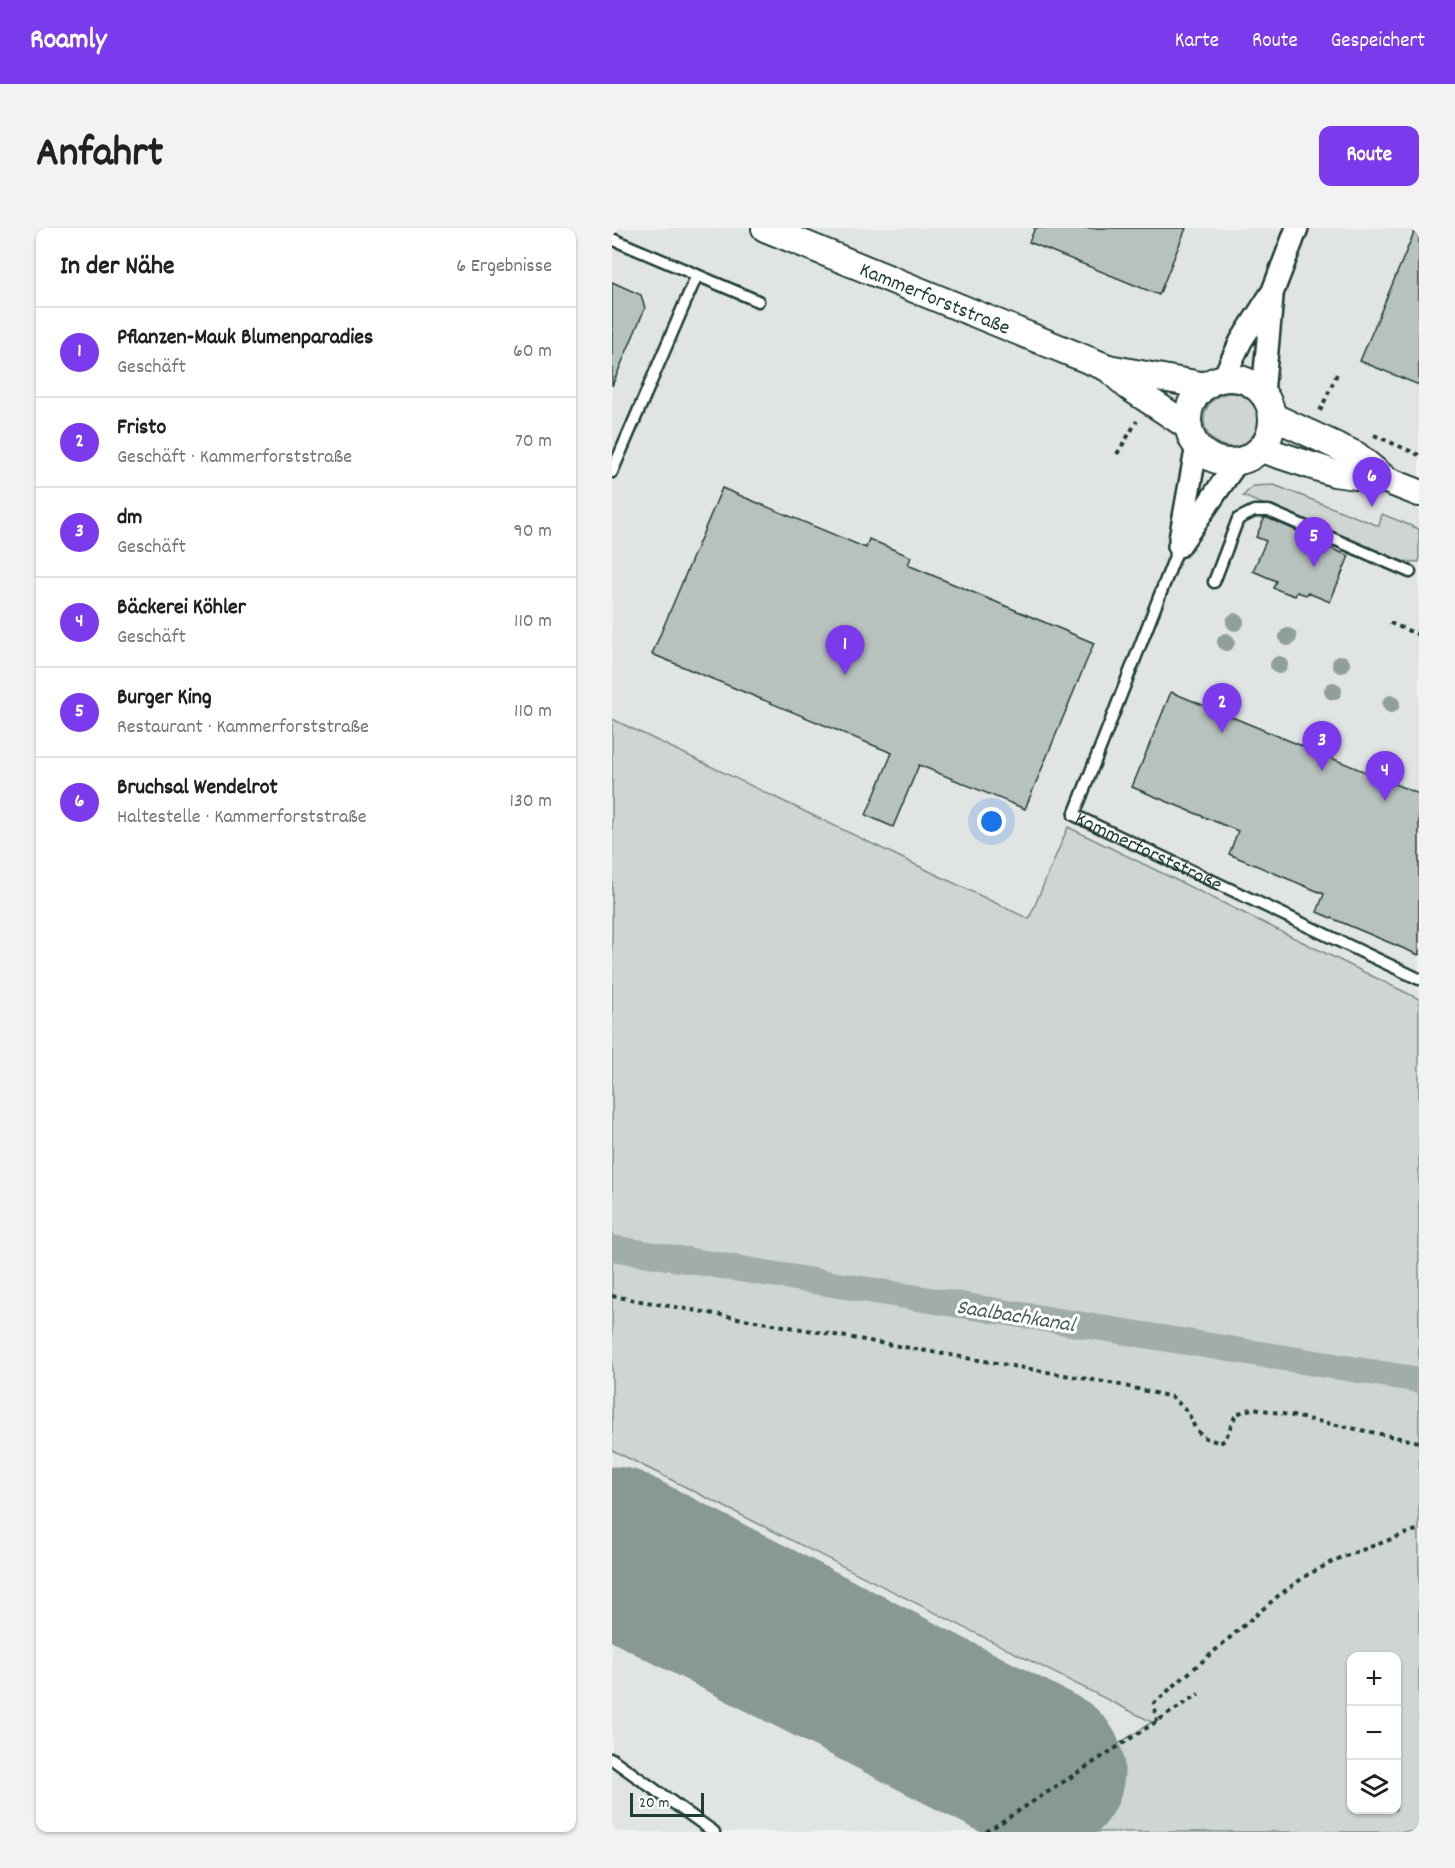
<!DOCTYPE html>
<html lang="de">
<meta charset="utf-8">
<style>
:root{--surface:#fff;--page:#f2f2f2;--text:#202124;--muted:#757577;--line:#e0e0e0;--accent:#7c3aed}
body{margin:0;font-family:Dekko,sans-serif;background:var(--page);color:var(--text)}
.controls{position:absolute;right:18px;bottom:18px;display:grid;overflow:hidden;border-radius:12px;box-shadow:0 2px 4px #0004}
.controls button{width:54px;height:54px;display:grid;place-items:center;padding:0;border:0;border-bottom:2px solid var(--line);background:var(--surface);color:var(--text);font:30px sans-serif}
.scale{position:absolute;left:18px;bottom:15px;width:74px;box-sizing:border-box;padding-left:6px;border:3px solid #1f3d34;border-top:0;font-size:16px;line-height:21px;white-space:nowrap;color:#1f3d34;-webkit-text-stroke:4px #fff;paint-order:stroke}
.you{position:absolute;left:380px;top:594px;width:21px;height:21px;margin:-15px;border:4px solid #fff;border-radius:50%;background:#1a73e8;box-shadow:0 0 0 9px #1a73e833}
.badge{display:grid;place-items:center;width:39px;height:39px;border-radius:50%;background:var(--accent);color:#fff;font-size:20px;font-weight:700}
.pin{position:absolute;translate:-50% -50px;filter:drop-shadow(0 2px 3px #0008)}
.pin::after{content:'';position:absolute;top:32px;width:21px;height:18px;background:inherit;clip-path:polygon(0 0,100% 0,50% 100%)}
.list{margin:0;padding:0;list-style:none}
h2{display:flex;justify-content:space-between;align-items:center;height:78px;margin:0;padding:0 24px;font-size:26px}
h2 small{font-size:20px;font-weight:400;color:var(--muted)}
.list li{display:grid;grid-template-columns:39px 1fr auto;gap:18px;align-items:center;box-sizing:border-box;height:90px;padding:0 24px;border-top:2px solid var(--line)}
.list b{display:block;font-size:22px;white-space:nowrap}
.list p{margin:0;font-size:20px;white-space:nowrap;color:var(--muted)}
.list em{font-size:20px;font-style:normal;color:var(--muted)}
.icon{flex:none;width:33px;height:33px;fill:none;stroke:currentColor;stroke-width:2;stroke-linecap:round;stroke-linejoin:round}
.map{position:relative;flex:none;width:807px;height:1604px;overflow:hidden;border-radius:12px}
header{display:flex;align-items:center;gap:36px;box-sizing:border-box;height:84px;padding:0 30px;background:var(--accent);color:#fff}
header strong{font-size:28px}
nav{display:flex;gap:33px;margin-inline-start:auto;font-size:21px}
.intro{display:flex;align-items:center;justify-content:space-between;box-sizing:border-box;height:144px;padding:0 36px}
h1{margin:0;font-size:42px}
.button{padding:15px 27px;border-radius:12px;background:var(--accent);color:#fff;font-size:21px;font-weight:700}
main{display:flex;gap:36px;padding:0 36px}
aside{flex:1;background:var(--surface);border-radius:12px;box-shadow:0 2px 4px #0004}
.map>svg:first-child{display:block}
.built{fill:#e0e4e3}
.green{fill:#ced5d3;stroke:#768984;stroke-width:1.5;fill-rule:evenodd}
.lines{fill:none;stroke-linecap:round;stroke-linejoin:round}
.canal{stroke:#a1adaa;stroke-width:26}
.runway{stroke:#889894;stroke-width:165}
.building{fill:#b7c1bd;stroke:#1f3d34;stroke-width:1.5}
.service-casing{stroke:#1f3d34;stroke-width:15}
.minor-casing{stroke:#1f3d34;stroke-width:26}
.tertiary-casing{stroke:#1f3d34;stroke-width:30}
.path{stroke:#1f3d34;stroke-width:4;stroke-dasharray:4.5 4.5;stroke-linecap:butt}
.service{stroke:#fff;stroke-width:10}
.minor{stroke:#fff;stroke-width:21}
.tertiary{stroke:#fff;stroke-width:26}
.tree{fill:#919f9c}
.labels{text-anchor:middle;stroke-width:6;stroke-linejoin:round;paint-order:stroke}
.street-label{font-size:21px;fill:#1f3d34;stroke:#fff}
.water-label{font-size:22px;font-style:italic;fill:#465f57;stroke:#fff}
</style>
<header>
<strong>Roamly</strong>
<nav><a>Karte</a><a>Route</a><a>Gespeichert</a></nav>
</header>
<div class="intro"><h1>Anfahrt</h1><a class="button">Route</a></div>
<main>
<aside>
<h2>In der Nähe<small>6 Ergebnisse</small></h2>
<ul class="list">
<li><span class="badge">1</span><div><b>Pflanzen-Mauk Blumenparadies</b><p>Geschäft</p></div><em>60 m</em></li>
<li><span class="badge">2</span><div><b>Fristo</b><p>Geschäft · Kammerforststraße</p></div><em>70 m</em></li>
<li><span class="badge">3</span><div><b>dm</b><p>Geschäft</p></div><em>90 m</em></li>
<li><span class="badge">4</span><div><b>Bäckerei Köhler</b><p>Geschäft</p></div><em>110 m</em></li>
<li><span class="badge">5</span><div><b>Burger King</b><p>Restaurant · Kammerforststraße</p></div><em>110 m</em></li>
<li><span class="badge">6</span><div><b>Bruchsal Wendelrot</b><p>Haltestelle · Kammerforststraße</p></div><em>130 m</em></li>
</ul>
</aside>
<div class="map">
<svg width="807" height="1604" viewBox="0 0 807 1604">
<rect width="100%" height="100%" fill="#f2f3f3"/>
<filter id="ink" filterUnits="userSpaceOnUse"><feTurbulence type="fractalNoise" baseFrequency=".0167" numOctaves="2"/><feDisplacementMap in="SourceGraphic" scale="12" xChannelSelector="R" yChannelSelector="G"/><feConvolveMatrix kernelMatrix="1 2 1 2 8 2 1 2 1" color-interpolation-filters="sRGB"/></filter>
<g filter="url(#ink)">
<path class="built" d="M0 0H807V771L457 599 418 691 0 491Z
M0 1222 540 1494 366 1604H0Z"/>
<path class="green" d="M592 192a27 27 0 1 1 54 0a27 27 0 1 1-54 0Z
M662 257 767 298 770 286 807 301V334L789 333 631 268 641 258Z
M0 491 417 691 456 599 807 771V1604H372L540 1494 0 1222ZM740 1428H784V1582H740Z"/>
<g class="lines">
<path class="canal" d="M0 1020 807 1152"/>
<path class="runway" d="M0 1321 430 1543"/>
</g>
<path class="building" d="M423 0H574L547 67 417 14Z
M804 0H807V157L748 133Z
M0 54 29 67 33 80 0 158Z
M110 260 254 320 257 311 299 329 296 337 482 415 413 581 307 537 281 599 254 587 280 525 40 426Z
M653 289 707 312 706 315 737 328 718 374 696 365 694 367 685 364 683 368 661 360 664 353 641 343 654 313 644 309Z
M559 464 807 566V727L705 684 712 666 617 626 626 603 520 559Z"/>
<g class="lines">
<defs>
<g id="service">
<path d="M0 11 146 73"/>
<path d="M0 244 85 47"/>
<path id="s1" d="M567 318 462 587 807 751"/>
<path d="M602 354 626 291 642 283H657L798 344"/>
<path d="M0 1531 102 1604"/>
</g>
<path id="minor" d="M611 151 629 113 661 63 685 0
M651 165 660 69
M568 311 585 217
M567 318 625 234"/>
<g id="tertiary">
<path id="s2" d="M153 0 496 140 594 158"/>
<path d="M496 140 517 159 577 199"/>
<circle cx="618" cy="192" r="42"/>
<path d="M660 188 744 227 773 251"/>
<path d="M649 221 722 245 774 252 807 265"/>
</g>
</defs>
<use href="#service" class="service-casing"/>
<use href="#minor" class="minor-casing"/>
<use href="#tertiary" class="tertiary-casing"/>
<path class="path" d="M708 183 725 146
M762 207 807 227
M505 226 525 193
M778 395 807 407
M0 1068 504 1156 560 1169 576 1184 583 1200 591 1209 608 1215 613 1212 624 1186 642 1180 807 1214
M545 1494 542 1475 666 1368 695 1347 728 1330 807 1301
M374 1604 587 1466"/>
<use href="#service" class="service"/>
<use href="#minor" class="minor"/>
<use href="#tertiary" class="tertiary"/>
</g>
<g class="tree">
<circle cx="623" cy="394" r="9"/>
<circle cx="676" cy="409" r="9"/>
<circle cx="614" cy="414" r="9"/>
<circle cx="729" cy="436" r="9"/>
<circle cx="667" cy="437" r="9"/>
<circle cx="721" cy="463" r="9"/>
<circle cx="779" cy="476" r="9"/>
</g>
</g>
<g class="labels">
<g class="street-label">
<text dy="7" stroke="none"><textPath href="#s2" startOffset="184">Kammerforststraße</textPath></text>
<text dy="7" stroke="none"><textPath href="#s1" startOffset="372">Kammerforststraße</textPath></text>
</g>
<g class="water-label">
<text transform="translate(404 1086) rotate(9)" y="8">Saalbachkanal</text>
</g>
</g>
</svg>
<div class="controls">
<button>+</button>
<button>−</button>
<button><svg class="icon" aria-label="layers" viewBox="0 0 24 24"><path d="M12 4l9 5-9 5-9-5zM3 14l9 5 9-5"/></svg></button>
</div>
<div class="scale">20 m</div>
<div class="you"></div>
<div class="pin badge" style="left:233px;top:447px">1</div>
<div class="pin badge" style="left:610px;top:505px">2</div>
<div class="pin badge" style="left:710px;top:543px">3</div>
<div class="pin badge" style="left:773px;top:573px">4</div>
<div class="pin badge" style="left:702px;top:339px">5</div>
<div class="pin badge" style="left:760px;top:279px">6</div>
</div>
</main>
